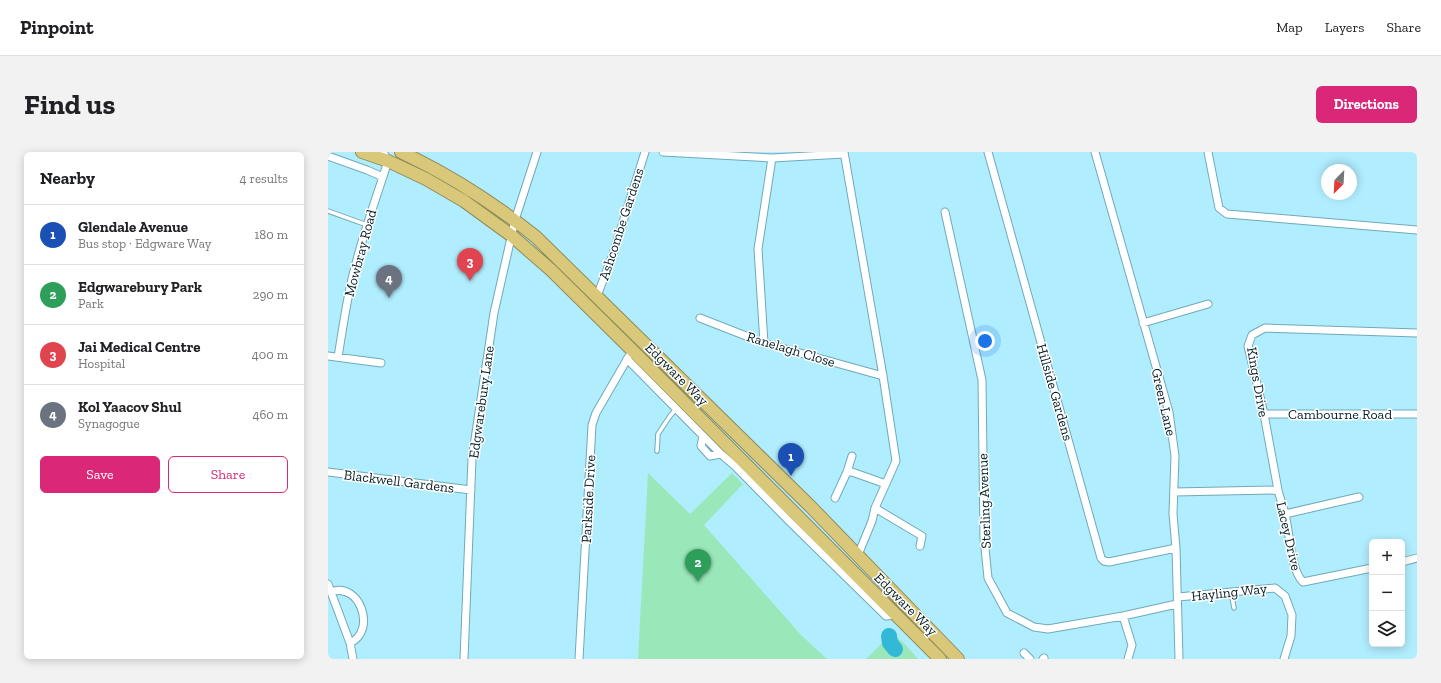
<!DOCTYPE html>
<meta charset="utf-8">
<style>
:root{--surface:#fff;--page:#f2f2f2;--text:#202124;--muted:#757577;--line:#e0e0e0;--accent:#db2777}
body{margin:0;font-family:"Zilla Slab",serif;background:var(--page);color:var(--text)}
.controls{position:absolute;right:12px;bottom:12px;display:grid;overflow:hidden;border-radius:6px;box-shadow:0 2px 10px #0003}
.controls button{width:36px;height:36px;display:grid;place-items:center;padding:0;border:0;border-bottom:1px solid var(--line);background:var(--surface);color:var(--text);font:20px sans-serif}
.compass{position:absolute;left:993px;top:12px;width:36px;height:36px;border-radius:50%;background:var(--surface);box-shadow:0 2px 10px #0003;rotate:204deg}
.you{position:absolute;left:657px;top:189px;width:14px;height:14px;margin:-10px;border:3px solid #fff;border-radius:50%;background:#1a73e8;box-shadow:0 0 0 6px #1a73e833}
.badge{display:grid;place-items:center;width:26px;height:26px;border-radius:50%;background:var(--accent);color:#fff;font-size:13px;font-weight:700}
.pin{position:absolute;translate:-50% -33px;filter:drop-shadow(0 1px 2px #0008)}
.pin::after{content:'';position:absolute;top:21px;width:14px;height:12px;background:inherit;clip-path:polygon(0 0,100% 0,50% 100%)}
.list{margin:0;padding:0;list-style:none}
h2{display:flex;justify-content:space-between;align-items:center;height:52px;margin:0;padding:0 16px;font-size:17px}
h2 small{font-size:13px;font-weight:400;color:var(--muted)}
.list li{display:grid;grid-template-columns:26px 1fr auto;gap:12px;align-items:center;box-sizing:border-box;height:60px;padding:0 16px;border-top:1px solid var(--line)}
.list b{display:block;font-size:15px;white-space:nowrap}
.list p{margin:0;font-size:13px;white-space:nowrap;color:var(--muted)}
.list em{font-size:13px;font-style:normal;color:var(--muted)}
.actions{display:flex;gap:8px;padding:12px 16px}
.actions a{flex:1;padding:9px 0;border:1px solid var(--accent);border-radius:6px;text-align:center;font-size:14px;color:var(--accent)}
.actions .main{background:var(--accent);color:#fff}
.icon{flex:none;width:22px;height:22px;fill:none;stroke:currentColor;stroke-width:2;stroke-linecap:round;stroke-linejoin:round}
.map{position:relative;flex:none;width:1089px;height:507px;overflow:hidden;border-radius:6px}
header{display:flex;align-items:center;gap:24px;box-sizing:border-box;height:56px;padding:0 20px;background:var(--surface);border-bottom:1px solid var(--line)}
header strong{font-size:19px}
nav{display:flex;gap:22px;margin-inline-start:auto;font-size:14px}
.intro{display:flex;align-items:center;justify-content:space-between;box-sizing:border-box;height:96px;padding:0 24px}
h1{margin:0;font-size:28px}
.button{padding:10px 18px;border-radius:6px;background:var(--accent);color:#fff;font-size:14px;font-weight:700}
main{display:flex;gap:24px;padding:0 24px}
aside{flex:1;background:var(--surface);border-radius:6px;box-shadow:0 2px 10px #0003}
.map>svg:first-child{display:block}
.park{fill:#9ae8b9}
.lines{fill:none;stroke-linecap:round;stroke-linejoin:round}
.river{stroke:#32b9d8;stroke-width:16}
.lane-casing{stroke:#6faaba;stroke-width:5.5}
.street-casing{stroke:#6faaba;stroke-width:9}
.highway-casing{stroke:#8f8c5c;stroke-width:14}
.lane{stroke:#fff;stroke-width:3.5}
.street{stroke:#fff;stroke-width:7}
.highway{stroke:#d9c87a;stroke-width:12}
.labels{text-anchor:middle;stroke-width:3;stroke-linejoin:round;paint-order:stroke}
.street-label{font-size:14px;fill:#051e25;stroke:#fff}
</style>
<header>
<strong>Pinpoint</strong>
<nav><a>Map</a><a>Layers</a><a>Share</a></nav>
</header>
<div class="intro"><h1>Find us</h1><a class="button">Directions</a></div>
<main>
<aside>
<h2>Nearby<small>4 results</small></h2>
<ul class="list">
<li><span class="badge" style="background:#1a4fb4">1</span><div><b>Glendale Avenue</b><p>Bus stop · Edgware Way</p></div><em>180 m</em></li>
<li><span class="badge" style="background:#2e9e5b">2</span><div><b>Edgwarebury Park</b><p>Park</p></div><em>290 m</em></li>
<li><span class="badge" style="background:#e0444e">3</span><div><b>Jai Medical Centre</b><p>Hospital</p></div><em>400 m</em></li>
<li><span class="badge" style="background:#6b7280">4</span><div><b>Kol Yaacov Shul</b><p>Synagogue</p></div><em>460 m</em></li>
</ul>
<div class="actions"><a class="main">Save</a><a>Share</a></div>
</aside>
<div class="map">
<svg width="1089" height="507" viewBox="0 0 1089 507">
<rect width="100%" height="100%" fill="#b0edfe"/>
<path class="park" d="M320 321 362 362 404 321 415 332 376 373 473 483 499 507H310Z
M564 481 576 491 590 507H538Z"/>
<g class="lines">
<path class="river" d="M561 484 562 491 567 497"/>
<defs>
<path id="lane" d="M0 59 39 73
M329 299 330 282 342 264 348 257
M903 440 906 456"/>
<path id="street" d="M335 0 444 6 516 2
M516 0 555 224 568 309 547 356 544 369 530 403
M660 0 773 406 776 409 781 410 848 396
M767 0 841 260 847 304 845 362 848 396 851 507
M880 0 891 56 899 62 1089 78
M0 4 39 18 55 25
M617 60 654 228 656 386 660 426 679 461 706 475 720 477 795 464 849 452
M269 144 284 105 317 0
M372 166 436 191 555 224
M815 171 880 152
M436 191 430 97 444 6
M0 204 53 211
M10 205C15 175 19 144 27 115 36 79 49 44 60 9L55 0
M299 207 393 302 407 314 461 369 558 464 569 463
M936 262H1089
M375 284 373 294 382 304 393 302
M0 320 143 338
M519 320 524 304
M950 338C952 346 955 354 957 362 962 381 962 417 975 430L1044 416
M846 340 950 338 936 262 920 194 924 183 937 176 1089 181
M507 346 519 320H524L558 332
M547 356 594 384 592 394
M957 362 1031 345
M1074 410 1089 406
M0 432 22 491 25 507
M3 440C32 429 49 479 22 491
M850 445 947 436 957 444 964 463 963 484 956 507
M795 464 804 493 800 507
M696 501 702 507
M136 507 144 307 166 161 187 68 209 0
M251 507 264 273 268 261 301 204
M715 507 716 506"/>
<path id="highway" d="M34 0 60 9 98 27 136 49 184 84 223 118 304 198 612 507
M73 0C122 23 167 52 208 85L483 355 630 507"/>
</defs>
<use href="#lane" class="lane-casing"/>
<use href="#street" class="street-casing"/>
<use href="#highway" class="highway-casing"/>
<use href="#lane" class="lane"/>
<use href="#street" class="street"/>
<use href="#highway" class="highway"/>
</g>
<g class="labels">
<g class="street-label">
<text transform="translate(293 72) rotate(-72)" y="5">Ashcombe Gardens</text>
<text transform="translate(32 101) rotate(-75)" y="5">Mowbray Road</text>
<text transform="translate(463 197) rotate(17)" y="5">Ranelagh Close</text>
<text transform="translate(349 222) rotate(45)" y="5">Edgware Way</text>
<text transform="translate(930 230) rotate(80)" y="5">Kings Drive</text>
<text transform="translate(727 240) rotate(74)" y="5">Hillside Gardens</text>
<text transform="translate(153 250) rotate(-82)" y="5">Edgwarebury Lane</text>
<text transform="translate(836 250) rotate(77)" y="5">Green Lane</text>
<text x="1012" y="267">Cambourne Road</text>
<text transform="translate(71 329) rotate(7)" y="5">Blackwell Gardens</text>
<text transform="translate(260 347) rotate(-87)" y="5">Parkside Drive</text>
<text transform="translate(656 349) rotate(-92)" y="5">Sterling Avenue</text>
<text transform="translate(961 384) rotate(77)" y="5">Lacey Drive</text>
<text transform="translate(901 440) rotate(-6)" y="5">Hayling Way</text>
<text transform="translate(578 452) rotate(45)" y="5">Edgware Way</text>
</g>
</g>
</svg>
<div class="controls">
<button>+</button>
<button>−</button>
<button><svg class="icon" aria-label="layers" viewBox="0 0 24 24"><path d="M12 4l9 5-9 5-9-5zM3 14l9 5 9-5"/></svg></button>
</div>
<svg class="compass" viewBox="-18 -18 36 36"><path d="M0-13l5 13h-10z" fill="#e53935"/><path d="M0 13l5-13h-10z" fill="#757577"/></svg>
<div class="you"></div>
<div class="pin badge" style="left:463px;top:324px;background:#1a4fb4">1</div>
<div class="pin badge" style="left:370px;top:430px;background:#2e9e5b">2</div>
<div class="pin badge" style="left:142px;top:129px;background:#e0444e">3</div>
<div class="pin badge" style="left:61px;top:146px;background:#6b7280">4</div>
</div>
</main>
